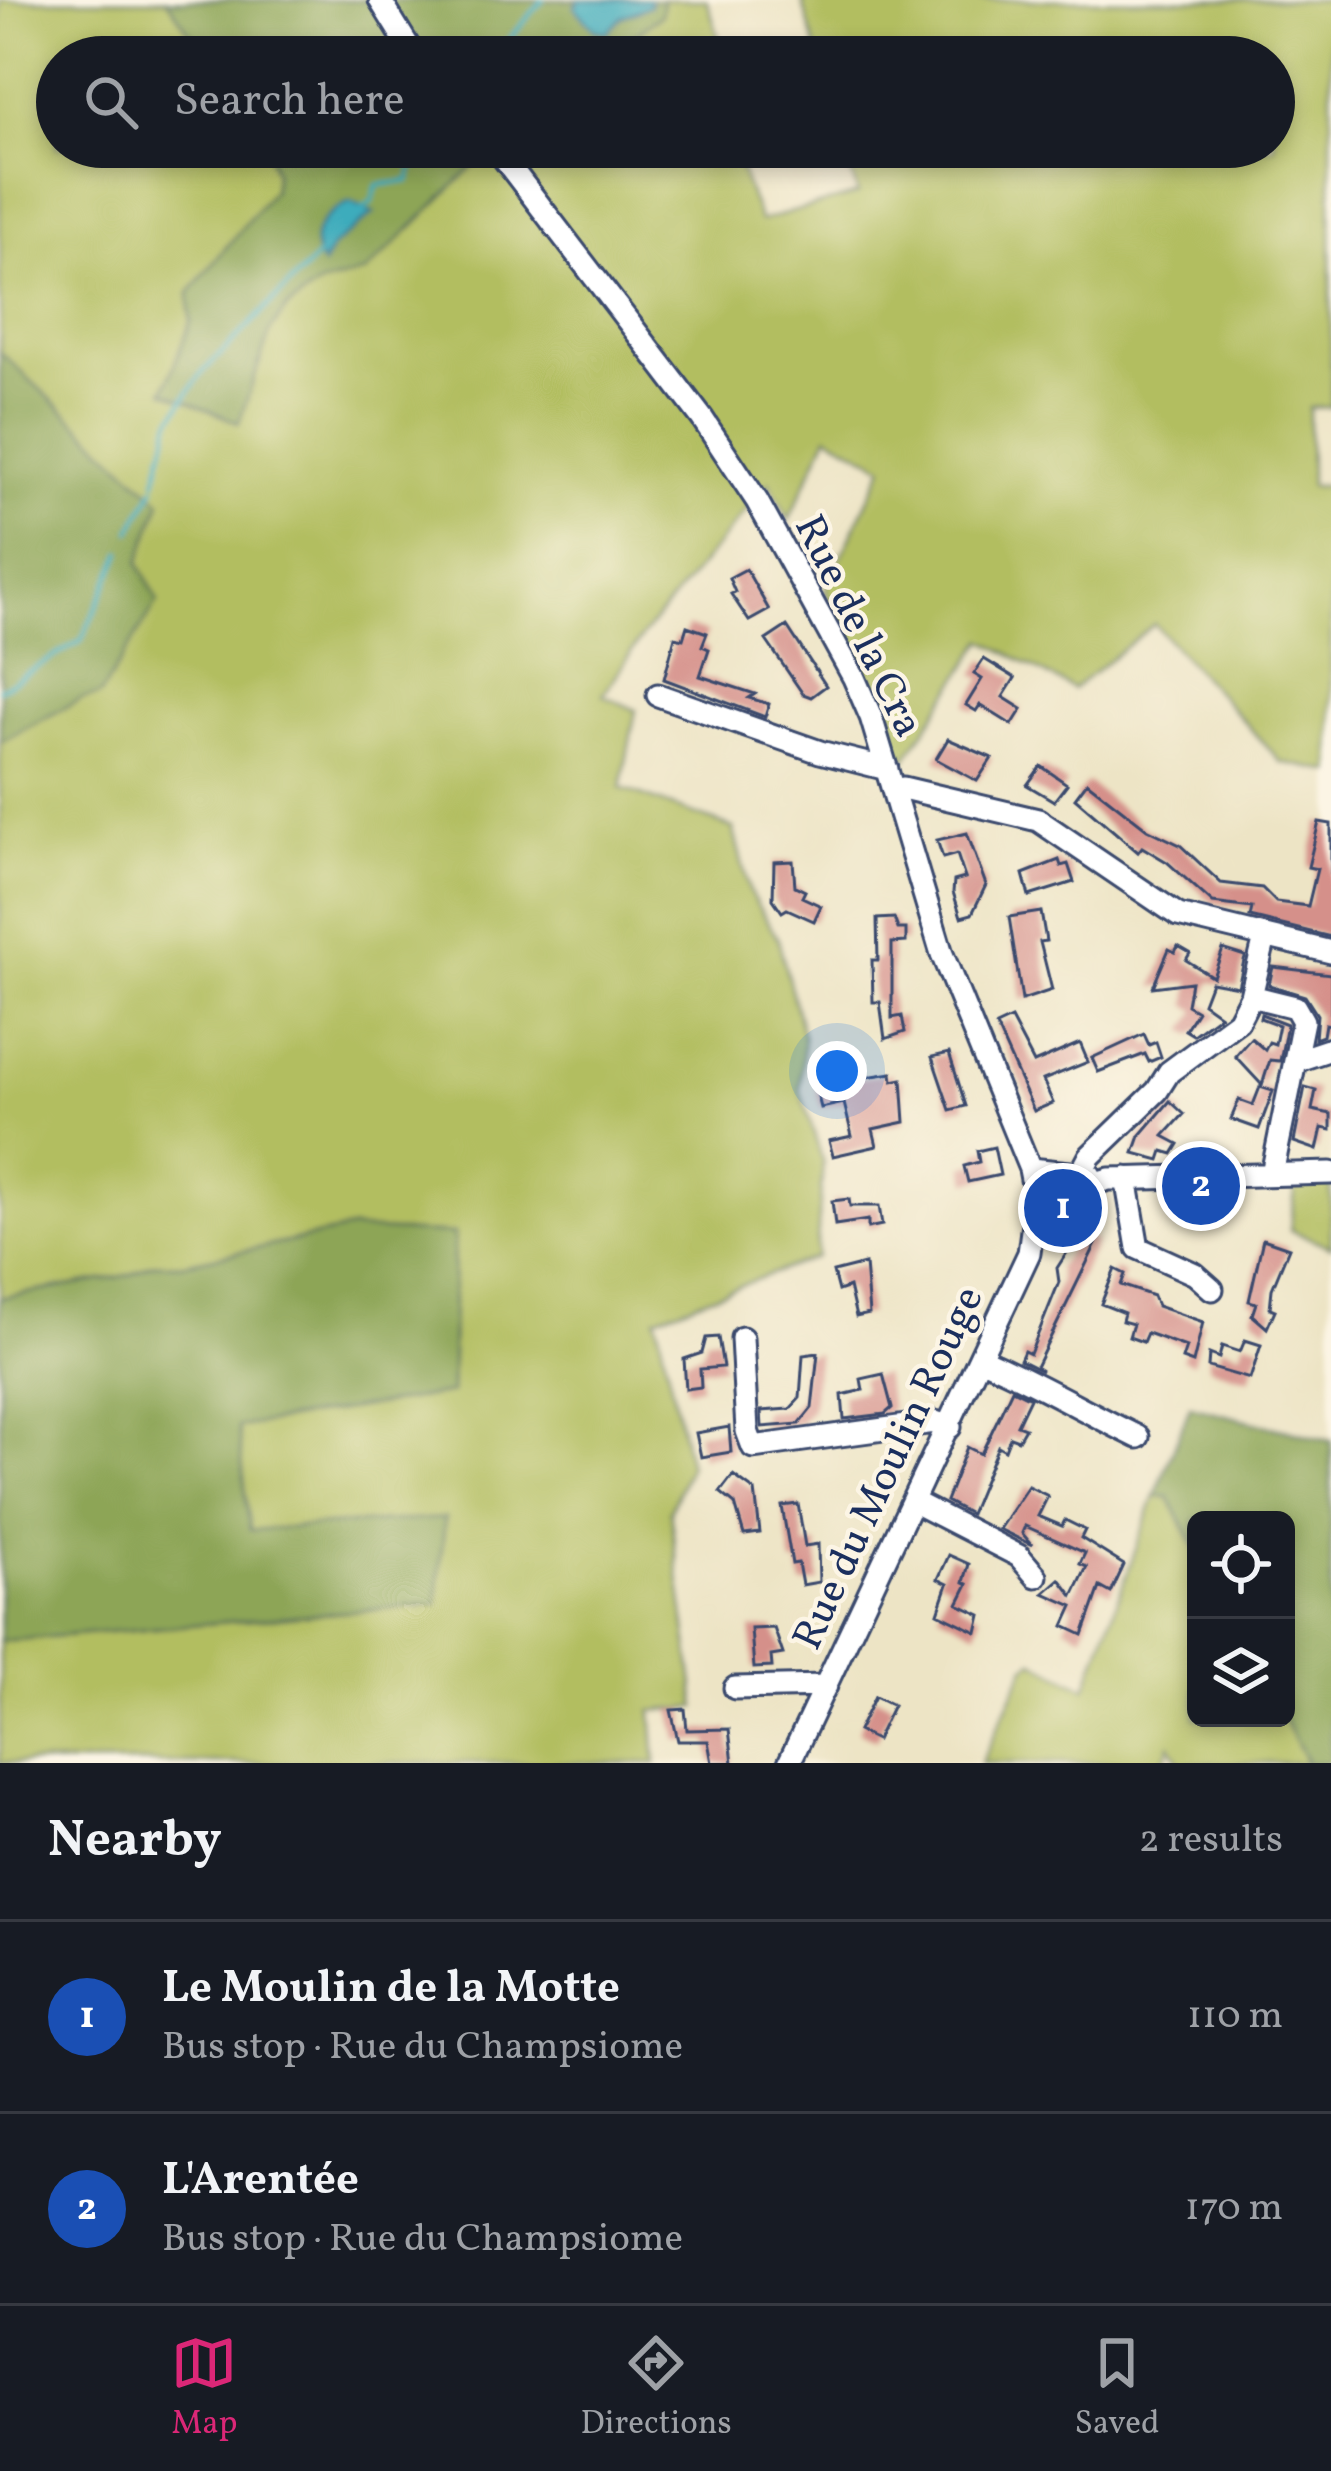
<!DOCTYPE html>
<meta charset="utf-8">
<style>
:root{--surface:#171b24;--page:#242831;--text:#f1f3f6;--muted:#9ea1a6;--line:#363941;--accent:#db2777}
body{margin:0;font-family:Vollkorn,serif;background:var(--page);color:var(--text)}
.controls{position:absolute;right:36px;bottom:36px;display:grid;overflow:hidden;border-radius:18px;box-shadow:0 6px 18px #0003}
.controls button{width:108px;height:108px;display:grid;place-items:center;padding:0;border:0;border-bottom:3px solid var(--line);background:var(--surface);color:var(--text);font:60px sans-serif}
.you{position:absolute;left:837px;top:1071px;width:42px;height:42px;margin:-30px;border:9px solid #fff;border-radius:50%;background:#1a73e8;box-shadow:0 0 0 18px #1a73e833}
.badge{display:grid;place-items:center;width:78px;height:78px;border-radius:50%;background:var(--accent);color:#fff;font-size:39px;font-weight:700}
.pin{position:absolute;translate:-50% -50%;border:6px solid #fff;box-shadow:0 3px 12px #0006}
.list{margin:0;padding:0;list-style:none}
h2{display:flex;justify-content:space-between;align-items:center;height:156px;margin:0;padding:0 48px;font-size:51px}
h2 small{font-size:39px;font-weight:400;color:var(--muted)}
.list li{display:grid;grid-template-columns:78px 1fr auto;gap:36px;align-items:center;box-sizing:border-box;height:192px;padding:0 48px;border-top:3px solid var(--line)}
.list b{display:block;font-size:45px;white-space:nowrap}
.list p{margin:0;font-size:39px;white-space:nowrap;color:var(--muted)}
.list em{font-size:39px;font-style:normal;color:var(--muted)}
.icon{flex:none;width:66px;height:66px;fill:none;stroke:currentColor;stroke-width:2;stroke-linecap:round;stroke-linejoin:round}
.map{position:relative;flex:none;width:1331px;height:1763px;overflow:hidden}
.search{position:absolute;background:var(--surface);box-shadow:0 6px 18px #0003;left:36px;right:36px;top:36px;height:132px;display:flex;align-items:center;gap:30px;box-sizing:border-box;padding:0 42px;border-radius:66px;color:var(--muted);font-size:45px}
.sheet{height:540px;background:var(--surface)}
nav{display:flex;justify-content:space-around;align-items:center;box-sizing:border-box;height:168px;border-top:3px solid var(--line);background:var(--surface);font-size:33px;color:var(--muted)}
nav a{display:grid;justify-items:center;gap:6px}
nav .on{color:var(--accent)}
.map>svg:first-child{display:block}
.green{fill:#b2be60;stroke:#66765f;stroke-width:3}
.forest{fill:#8da556;stroke:#546a5a;stroke-width:3}
.water{fill:#3eacbc;stroke:#2c6e8d;stroke-width:3}
.lines{fill:none;stroke-linecap:round;stroke-linejoin:round}
.stream{stroke:#3eacbc;stroke-width:4.5}
.building{fill:#d5908a}
.minor-casing{stroke:#3a4a6d;stroke-width:27}
.minor{stroke:#fff;stroke-width:21}
.labels{text-anchor:middle;stroke-width:9;stroke-linejoin:round;paint-order:stroke}
.street-label{font-size:42px;fill:#1b2f5e;stroke:#fcf5e5}
</style>
<div class="map">
<svg width="1331" height="1763" viewBox="0 0 1331 1763">
<rect width="100%" height="100%" fill="#fcf5e5"/>
<filter id="ink" filterUnits="userSpaceOnUse"><feTurbulence type="fractalNoise" baseFrequency=".00833" numOctaves="2"/><feDisplacementMap in="SourceGraphic" scale="24" xChannelSelector="R" yChannelSelector="G"/><feConvolveMatrix kernelMatrix="1 2 1 2 8 2 1 2 1" color-interpolation-filters="sRGB"/></filter>
<filter id="wash" filterUnits="userSpaceOnUse"><feTurbulence type="fractalNoise" baseFrequency=".004" numOctaves="4" result="noise"/><feDisplacementMap in="SourceGraphic" scale="48" xChannelSelector="R" yChannelSelector="G"/><feGaussianBlur stdDeviation="2.7" result="paint"/><feColorMatrix in="noise" values="0 0 0 0 0 0 0 0 0 0 0 0 0 0 0 0 0 1.4 0 .05"/><feComposite in="paint" operator="in"/></filter>
<g filter="url(#wash)">
<rect width="100%" height="100%" fill="#ede4c5"/>
<path class="green" d="M0 0H167L207 57H57V147H266L275 174 273 190 189 293 191 321 165 390 238 423 271 329 287 308 319 285 366 272 493 147H732L760 221 858 194 843 147H1274V57H818L802 0H1331V407L1309 408 1310 486H1331V772L1281 762 1154 624 1073 689 984 640 901 766 825 590 884 466 828 435 789 520 769 483 643 635 603 695 636 710 621 788 733 828 750 893 778 939 804 1039 800 1089 823 1162 816 1257 656 1317 689 1466 670 1511 697 1707 652 1711 656 1763H0V1641L437 1604 250 1530 237 1427 451 1393 454 1235 351 1229 181 1264H152L130 1275 0 1298V742L81 699 160 501 0 352Z
M663 0H707L720 42 709 57H606L661 15Z
M1296 1184H1331V1247L1290 1230Z
M1155 1496 1169 1497 1196 1549V1718H1283L1307 1763H1180L1170 1745 1163 1763H981L1026 1666 1034 1661 1086 1688Z"/>
<path class="forest" d="M167 0H663L661 15 606 57H207Z
M266 147H493L366 272 319 285 287 308 271 329 239 423 164 391 191 321 189 293 273 190 275 174Z
M0 352 161 501 139 563 158 601 100 695 81 699 0 742Z
M351 1229 454 1234 451 1393 238 1427 250 1530 445 1518 437 1604 0 1641V1298L130 1275 152 1264H181Z
M1190 1406 1331 1441V1763H1307L1283 1718 1286 1520H1196V1549L1169 1497 1155 1496Z"/>
<path class="water" d="M580 0H649L650 5 622 17 607 33 596 30 574 7Z
M350 202 374 213 332 247 323 265C303 236 323 215 350 202Z"/>
<g class="lines">
<path class="stream" d="M494 57 543 0
M363 209 372 202 377 185 409 181 420 147
M156 481 171 420 200 375 320 254
M131 531 155 487
M0 689 81 641 122 552"/>
</g>
<g id="blocks">
<path class="building" d="M746 569 769 610 749 621 731 594 735 592 729 578Z
M687 626 707 633 702 646 709 649 700 676 755 694 749 698 769 704 765 717 664 679 675 637 683 639Z
M787 626 826 686 811 697 803 694 766 640Z
M984 659 1015 678 1003 697 1022 709 1012 725 980 705 976 711 966 705 982 679 974 674Z
M948 739 992 758 977 781 936 759Z
M1041 766 1067 784 1054 801 1027 785Z
M1087 782 1147 829 1180 845 1221 883 1262 888 1276 902 1308 906 1317 869 1308 867 1319 822 1331 824V937L1250 917 1252 908 1213 903 1167 862 1142 847 1138 852 1075 798Z
M967 833 986 885 972 914 961 917 953 892 954 881 965 878 957 854 943 858 937 840Z
M1059 860 1061 866 1068 864 1074 882 1029 896 1023 874Z
M793 861 795 886 805 891 802 897 821 906 814 921 787 909 782 912 773 899 774 862Z
M1041 912 1046 941 1040 942 1052 990 1022 1000 1009 917Z
M894 918 898 929H906V942L892 943V1018L902 1016 905 1032 885 1039 880 1002H873L872 960H878L877 919Z
M1178 946 1190 953 1186 960 1213 977 1223 949 1245 956 1238 987 1211 982 1203 1003 1220 1015 1193 1035 1185 1030 1197 1011 1187 1005 1191 982 1153 987 1169 949 1175 952Z
M1273 967 1331 974V1025L1325 1024 1323 1036 1315 1039 1317 1015 1305 996 1269 985Z
M1261 1014 1287 1024 1280 1061 1270 1060 1262 1085 1235 1056 1251 1038 1265 1050 1269 1042 1275 1044 1279 1025 1260 1018Z
M1011 1019 1034 1063 1080 1043 1088 1062 1043 1080 1053 1103 1034 1111 996 1026Z
M1144 1034 1149 1045 1156 1042 1161 1057 1149 1062 1145 1054 1098 1072 1092 1058Z
M949 1053 966 1106 950 1110 932 1057Z
M892 1073 893 1081 902 1079 905 1122 873 1129 877 1146 833 1156 829 1141 852 1136 844 1103 821 1108 815 1085Z
M1260 1087 1273 1091 1259 1129 1231 1119 1239 1100 1253 1105Z
M1305 1087 1316 1090 1312 1110 1331 1114V1130L1322 1128 1317 1150 1294 1142Z
M1170 1101 1184 1114 1164 1136 1179 1144 1173 1154 1163 1151 1160 1160 1134 1153 1140 1136Z
M994 1147 1000 1175 968 1182 964 1166 979 1162 977 1151Z
M849 1199 850 1206H879L882 1225 868 1228V1220L835 1225 832 1201Z
M1079 1234 1097 1242 1036 1367 1042 1371 1020 1360 1024 1351 1030 1354 1059 1282 1057 1268Z
M1263 1239 1289 1248 1272 1289 1270 1308 1275 1310 1267 1328 1252 1315 1256 1303 1249 1301Z
M865 1264 869 1314 856 1317 849 1287 838 1291 833 1272Z
M1115 1269 1125 1274 1121 1285 1153 1296 1157 1306 1203 1322 1193 1363 1182 1359 1186 1347 1147 1333 1143 1342 1129 1337 1133 1324 1122 1321 1124 1313 1101 1304Z
M718 1337 723 1367 700 1369 701 1387 686 1389 684 1359 702 1353 706 1338Z
M1245 1340 1261 1345 1250 1379 1208 1367 1209 1354 1219 1358 1222 1346 1240 1352Z
M818 1353 812 1408 799 1424 762 1427 761 1411 790 1409 800 1398 803 1355Z
M883 1374 892 1408 885 1414 844 1419 842 1395 863 1390 861 1379Z
M1012 1389 1030 1398 1017 1425 1025 1428 1018 1440 1010 1437 1005 1450 998 1446 970 1514 946 1501 967 1447 981 1454Z
M729 1427 731 1452 701 1457 696 1433Z
M733 1475 755 1491 760 1533 744 1535 735 1504 720 1492Z
M1028 1486 1048 1496 1038 1516 1062 1526 1065 1520 1085 1530 1081 1538 1124 1565 1111 1593 1100 1587 1083 1635 1064 1626 1073 1606 1044 1593 1060 1579 1073 1596 1087 1567 1080 1564 1085 1553 1025 1526 1022 1533 1032 1545 999 1529Z
M798 1504 805 1546 818 1544 819 1582 802 1585 798 1563 792 1564 782 1506Z
M949 1555 969 1564 964 1582 968 1584 958 1604 981 1615 977 1632 938 1613 948 1584 938 1579Z
M774 1628 783 1654 771 1656 772 1667 754 1668 751 1629Z
M875 1696 893 1705 876 1740 858 1731Z
M685 1709 687 1730 729 1729 733 1763H712L708 1741H678L671 1710Z"/>
</g>
</g>
<g filter="url(#ink)">
<use href="#blocks" fill-opacity="0" stroke="#3a4a6d" stroke-width="3"/>
<g class="lines">
<defs>
<path id="minor" d="M380 0 415 57
M495 147 702 418 757 501 854 678 871 717 942 954 1030 1169 1036 1200 1029 1253 789 1763
M658 695 820 752 887 769
M894 791 903 788 1038 820 1178 915 1331 952
M1251 996 1295 1007 1303 1021 1272 1174
M1298 1060 1331 1049
M1030 1169 1090 1175
M1081 1173 1090 1156 1157 1091 1169 1072 1238 1021 1251 996 1265 937
M1126 1178 1138 1248 1195 1274 1212 1289
M1036 1200 1109 1179 1331 1173
M742 1338 747 1431 753 1447 935 1422 950 1427
M982 1359C1036 1382 1084 1411 1138 1437
M914 1502 1019 1556 1036 1576
M735 1688 826 1686"/>
</defs>
<use href="#minor" class="minor-casing"/>
<use href="#minor" class="minor"/>
</g>
</g>
<g class="labels">
<g class="street-label">
<text transform="translate(861 625) rotate(64)" y="15">Rue de la Cra</text>
<text transform="translate(886 1467) rotate(-65)" y="15">Rue du Moulin Rouge</text>
</g>
</g>
</svg>
<div class="controls">
<button><svg class="icon" aria-label="locate" viewBox="0 0 24 24"><circle cx="12" cy="12" r="6"/><path d="M12 2v4M12 18v4M2 12h4M18 12h4"/></svg></button>
<button><svg class="icon" aria-label="layers" viewBox="0 0 24 24"><path d="M12 4l9 5-9 5-9-5zM3 14l9 5 9-5"/></svg></button>
</div>
<div class="you"></div>
<div class="pin badge" style="left:1063px;top:1208px;background:#1a4fb4">1</div>
<div class="pin badge" style="left:1201px;top:1186px;background:#1a4fb4">2</div>
<div class="search"><svg class="icon" aria-label="search" viewBox="0 0 24 24"><circle cx="10" cy="10" r="6"/><path d="M15 15l6 6"/></svg>Search here</div>
</div>
<section class="sheet">
<h2>Nearby<small>2 results</small></h2>
<ul class="list">
<li><span class="badge" style="background:#1a4fb4">1</span><div><b>Le Moulin de la Motte</b><p>Bus stop · Rue du Champsiome</p></div><em>110 m</em></li>
<li><span class="badge" style="background:#1a4fb4">2</span><div><b>L'Arentée</b><p>Bus stop · Rue du Champsiome</p></div><em>170 m</em></li>
</ul>
</section>
<nav>
<a class="on"><svg class="icon" aria-label="map" viewBox="0 0 24 24"><path d="M3 6l6-2 6 2 6-2v14l-6 2-6-2-6 2zM9 4v14M15 6v14"/></svg>Map</a>
<a><svg class="icon" aria-label="directions" viewBox="0 0 24 24"><path d="M12 3l9 9-9 9-9-9zM9 14v-3h6M13 9l2 2-2 2"/></svg>Directions</a>
<a><svg class="icon" aria-label="saved" viewBox="0 0 24 24"><path d="M7 4h10v16l-5-4-5 4z"/></svg>Saved</a>
</nav>
